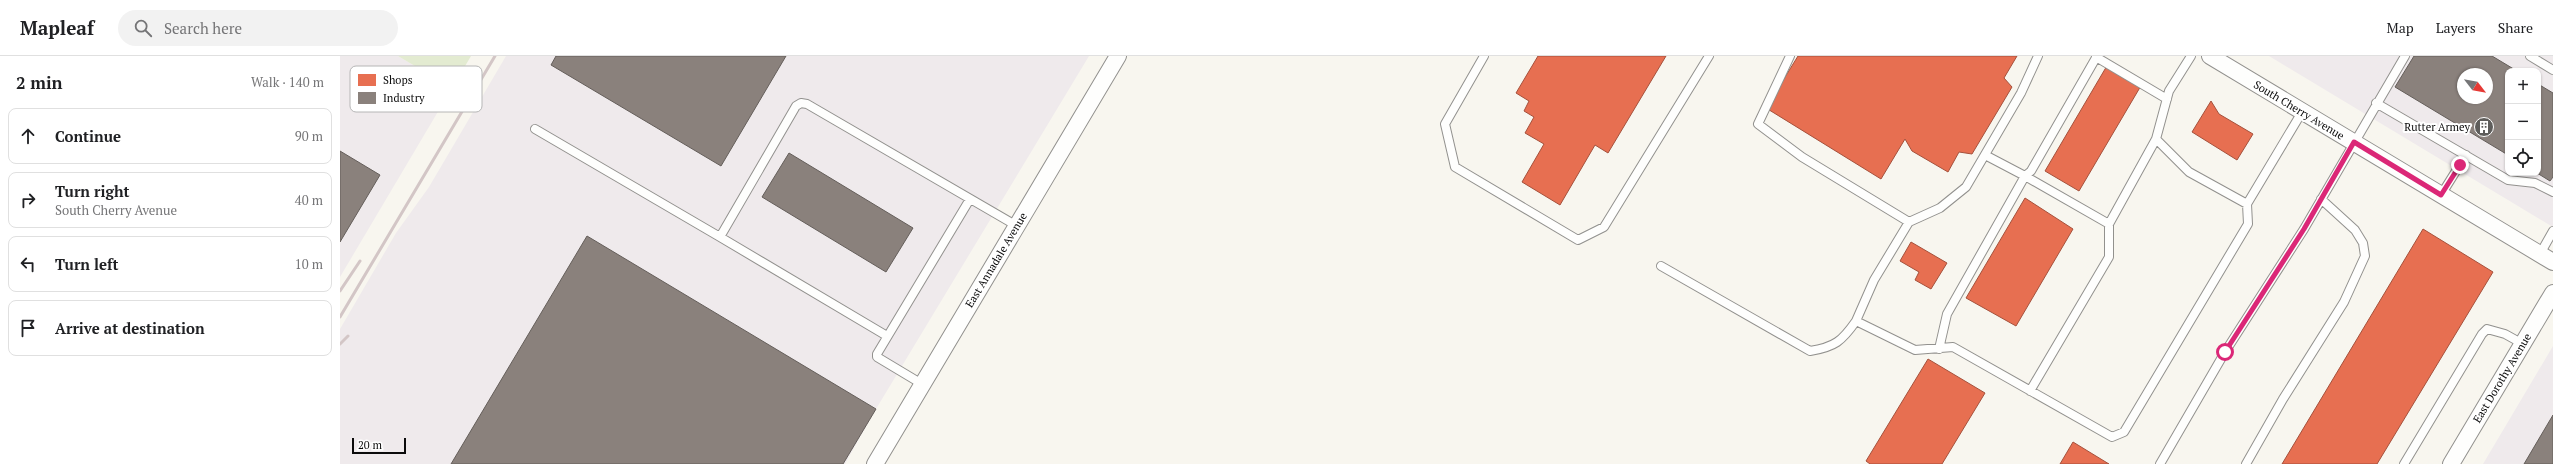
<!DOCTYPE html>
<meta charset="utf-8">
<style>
:root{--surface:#fff;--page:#f2f2f2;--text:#202124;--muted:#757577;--line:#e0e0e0}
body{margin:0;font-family:"PT Serif",serif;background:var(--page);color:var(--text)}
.controls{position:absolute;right:12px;top:12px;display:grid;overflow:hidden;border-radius:8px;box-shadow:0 1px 3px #0004}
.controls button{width:36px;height:36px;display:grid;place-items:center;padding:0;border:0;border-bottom:1px solid var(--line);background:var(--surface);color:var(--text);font:20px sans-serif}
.compass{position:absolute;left:2117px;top:12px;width:36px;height:36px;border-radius:50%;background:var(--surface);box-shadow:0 1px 3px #0004;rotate:121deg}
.scale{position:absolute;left:12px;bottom:10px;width:54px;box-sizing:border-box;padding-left:4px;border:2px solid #0b0b0b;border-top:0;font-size:11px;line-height:14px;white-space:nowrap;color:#0b0b0b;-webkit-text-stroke:3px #fff;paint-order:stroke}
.stop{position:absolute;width:12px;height:12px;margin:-9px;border:3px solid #db2777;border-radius:50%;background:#fff}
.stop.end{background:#db2777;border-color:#fff;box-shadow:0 1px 4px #0008}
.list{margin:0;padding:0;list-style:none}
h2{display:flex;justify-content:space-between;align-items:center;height:52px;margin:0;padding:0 16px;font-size:17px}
h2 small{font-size:13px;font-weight:400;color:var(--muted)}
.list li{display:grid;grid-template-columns:26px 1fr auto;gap:12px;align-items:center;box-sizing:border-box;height:56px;margin:0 8px 8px;padding:0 8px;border:1px solid var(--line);border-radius:8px}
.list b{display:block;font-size:15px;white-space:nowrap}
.list p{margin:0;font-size:13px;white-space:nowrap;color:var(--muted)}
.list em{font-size:13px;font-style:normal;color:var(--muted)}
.icon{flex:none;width:22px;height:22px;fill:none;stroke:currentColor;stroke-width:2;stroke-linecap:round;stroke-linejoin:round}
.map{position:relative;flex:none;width:2213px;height:408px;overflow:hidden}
header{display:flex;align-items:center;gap:24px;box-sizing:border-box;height:56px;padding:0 20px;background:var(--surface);border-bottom:1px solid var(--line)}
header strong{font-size:19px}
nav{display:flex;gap:22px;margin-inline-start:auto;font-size:14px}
.search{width:280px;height:36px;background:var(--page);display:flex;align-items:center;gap:10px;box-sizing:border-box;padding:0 14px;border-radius:22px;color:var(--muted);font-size:15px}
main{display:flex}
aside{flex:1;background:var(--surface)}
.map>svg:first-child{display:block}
.industrial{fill:#efeaec;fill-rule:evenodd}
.green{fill:#e3ebd1}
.shops{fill:#e76f51;stroke:#a5513c}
.industry{fill:#8a817c;stroke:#645e5a;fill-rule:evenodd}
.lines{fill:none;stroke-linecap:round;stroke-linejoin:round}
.service-casing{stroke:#92918e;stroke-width:10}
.minor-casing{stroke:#92918e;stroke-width:18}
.service{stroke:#fefefd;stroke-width:8}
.minor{stroke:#fefefd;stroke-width:16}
.rail{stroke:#d3c6c6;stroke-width:3}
.route{stroke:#db2777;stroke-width:5}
.labels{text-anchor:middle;stroke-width:4;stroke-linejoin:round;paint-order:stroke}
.street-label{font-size:11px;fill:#0b0b0b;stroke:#fff}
.poi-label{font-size:11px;fill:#0b0b0b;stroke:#fff;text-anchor:end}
.key{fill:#fff;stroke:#b6b6b6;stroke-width:1}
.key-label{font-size:11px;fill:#0b0b0b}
</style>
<header>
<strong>Mapleaf</strong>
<div class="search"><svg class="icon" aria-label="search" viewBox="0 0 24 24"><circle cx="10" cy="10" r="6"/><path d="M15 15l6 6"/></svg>Search here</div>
<nav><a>Map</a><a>Layers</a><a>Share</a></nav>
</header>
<main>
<aside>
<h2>2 min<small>Walk · 140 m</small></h2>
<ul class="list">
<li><svg class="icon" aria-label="ahead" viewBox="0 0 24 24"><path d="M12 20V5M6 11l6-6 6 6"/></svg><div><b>Continue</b></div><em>90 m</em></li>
<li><svg class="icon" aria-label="right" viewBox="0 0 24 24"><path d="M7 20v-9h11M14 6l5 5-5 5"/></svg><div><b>Turn right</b><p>South Cherry Avenue</p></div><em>40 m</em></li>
<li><svg class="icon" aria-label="left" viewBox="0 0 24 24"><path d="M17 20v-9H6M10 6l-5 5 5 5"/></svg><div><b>Turn left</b></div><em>10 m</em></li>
<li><svg class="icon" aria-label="arrive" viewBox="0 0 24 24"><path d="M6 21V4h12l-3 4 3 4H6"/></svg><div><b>Arrive at destination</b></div></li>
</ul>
</aside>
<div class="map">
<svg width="2213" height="408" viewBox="0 0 2213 408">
<rect width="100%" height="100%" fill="#f8f6ef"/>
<path class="industrial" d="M0 0H58L112 32 0 221Z
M166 0H749L536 353 505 408H0V273L56 177 89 131Z
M1929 0H2213V171ZM2168 15H2198V117H2168ZM2123 18H2147V42H2123Z
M2213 290V408H2143Z"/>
<path class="green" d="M58 0H131L112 32Z"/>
<path class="shops" d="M1198 0H1326L1268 97 1255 89 1220 149 1182 126 1204 88 1185 77 1194 61 1184 55 1189 45 1176 37Z
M1458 0H1677L1664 22 1672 31 1632 98 1619 96 1608 116 1572 95 1565 83 1541 123 1426 52Z
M1768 8 1802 28 1739 135 1705 115Z
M1871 45 1879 58 1913 78 1897 104 1852 76Z
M1685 142 1733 173 1676 270 1626 242Z
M2083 173 2153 216 2037 408H1942Z
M1571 186 1607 207 1591 233 1575 224 1579 216 1560 205Z
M1588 303 1645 337 1602 408H1530L1526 405Z
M1733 386 1769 408H1720Z"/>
<path class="industry" d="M216 0H446L381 110 211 9Z
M2074 0H2152L2177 15H2168V99L2055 31ZM2123 18H2147V42H2123Z
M2198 28 2213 37V121L2210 125 2197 117Z
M0 95 40 119 0 186Z
M449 97 573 172 546 216 422 141Z
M247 180 536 353 503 408H111Z
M2213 359V408H2184Z"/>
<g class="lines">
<defs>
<path id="service" d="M1144 0 1105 68 1115 111 1238 184 1264 171 1369 0
M1450 0 1418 68 1462 101 1569 166
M1851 0 1829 35 1816 83 1849 116 1907 148
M2190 0 2213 14
M1756 1 1827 43
M2036 47 2168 124 2195 127 2213 136
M195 73 380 181 456 50 461 47 467 48 677 170
M1645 99 1685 120 1691 115 1757 0
M2101 139 2126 99
M380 181 547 280
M2200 198 2213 175
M1321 210 1470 295C1495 291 1502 285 1516 265L1575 294 1613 291 1772 381 1784 376 1908 168 1907 148 1962 56
M1516 265 1534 224 1569 166 1600 152 1626 131 1681 37 1698 0
M1599 293 1607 258 1685 120 1769 168
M582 328 537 301V298L630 143
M1690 335 1769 201V168L1816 83
M1820 408 1885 296 1964 173 2065 0
M1906 408 1943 343 2004 246 2025 200 2023 187 2015 174 1981 143
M2064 408 2142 278 2147 273 2165 278 2183 288"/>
<path id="minor" d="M1870 0 2213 206
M535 408 778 0
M2111 408 2213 237"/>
</defs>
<use href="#service" class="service-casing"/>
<use href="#minor" class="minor-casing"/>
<use href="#service" class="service"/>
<use href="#minor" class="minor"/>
<path class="rail" d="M0 235 20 205
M0 261 155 0
M0 288 8 280"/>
</g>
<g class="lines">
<path class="route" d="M1885 296 1964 173 2014 86 2101 139 2120 109"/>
</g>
<defs>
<symbol id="building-disc" viewBox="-11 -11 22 22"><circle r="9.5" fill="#5e5d5b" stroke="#fff"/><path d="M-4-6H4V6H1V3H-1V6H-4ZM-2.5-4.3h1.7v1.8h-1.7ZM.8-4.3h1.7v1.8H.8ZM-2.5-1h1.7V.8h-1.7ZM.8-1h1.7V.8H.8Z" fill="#fff"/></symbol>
</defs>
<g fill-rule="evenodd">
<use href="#building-disc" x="2133" y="60" width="22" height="22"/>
</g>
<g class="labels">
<g class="street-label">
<text transform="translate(1959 54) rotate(31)" y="4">South Cherry Avenue</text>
<text transform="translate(656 204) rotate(-59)" y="4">East Annadale Avenue</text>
<text transform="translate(2162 322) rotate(-59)" y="4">East Dorothy Avenue</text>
</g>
<g class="poi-label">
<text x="2130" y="75">Rutter Armey</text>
</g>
</g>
<rect x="10" y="10" width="132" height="46" rx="6" class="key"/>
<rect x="18" y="18" width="18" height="12" fill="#e76f51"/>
<rect x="18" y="36" width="18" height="12" fill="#8a817c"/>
<g class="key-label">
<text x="43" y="28">Shops</text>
<text x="43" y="46">Industry</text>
</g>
</svg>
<div class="controls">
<button>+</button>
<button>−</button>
<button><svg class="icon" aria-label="locate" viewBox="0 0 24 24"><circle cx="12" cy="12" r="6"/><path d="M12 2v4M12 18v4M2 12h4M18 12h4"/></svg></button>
</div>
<svg class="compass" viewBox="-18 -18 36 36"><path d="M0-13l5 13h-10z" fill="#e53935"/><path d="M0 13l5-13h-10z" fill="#757577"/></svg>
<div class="scale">20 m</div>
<div class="stop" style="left:1885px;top:296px"></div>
<div class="stop end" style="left:2120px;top:109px"></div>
</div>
</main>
